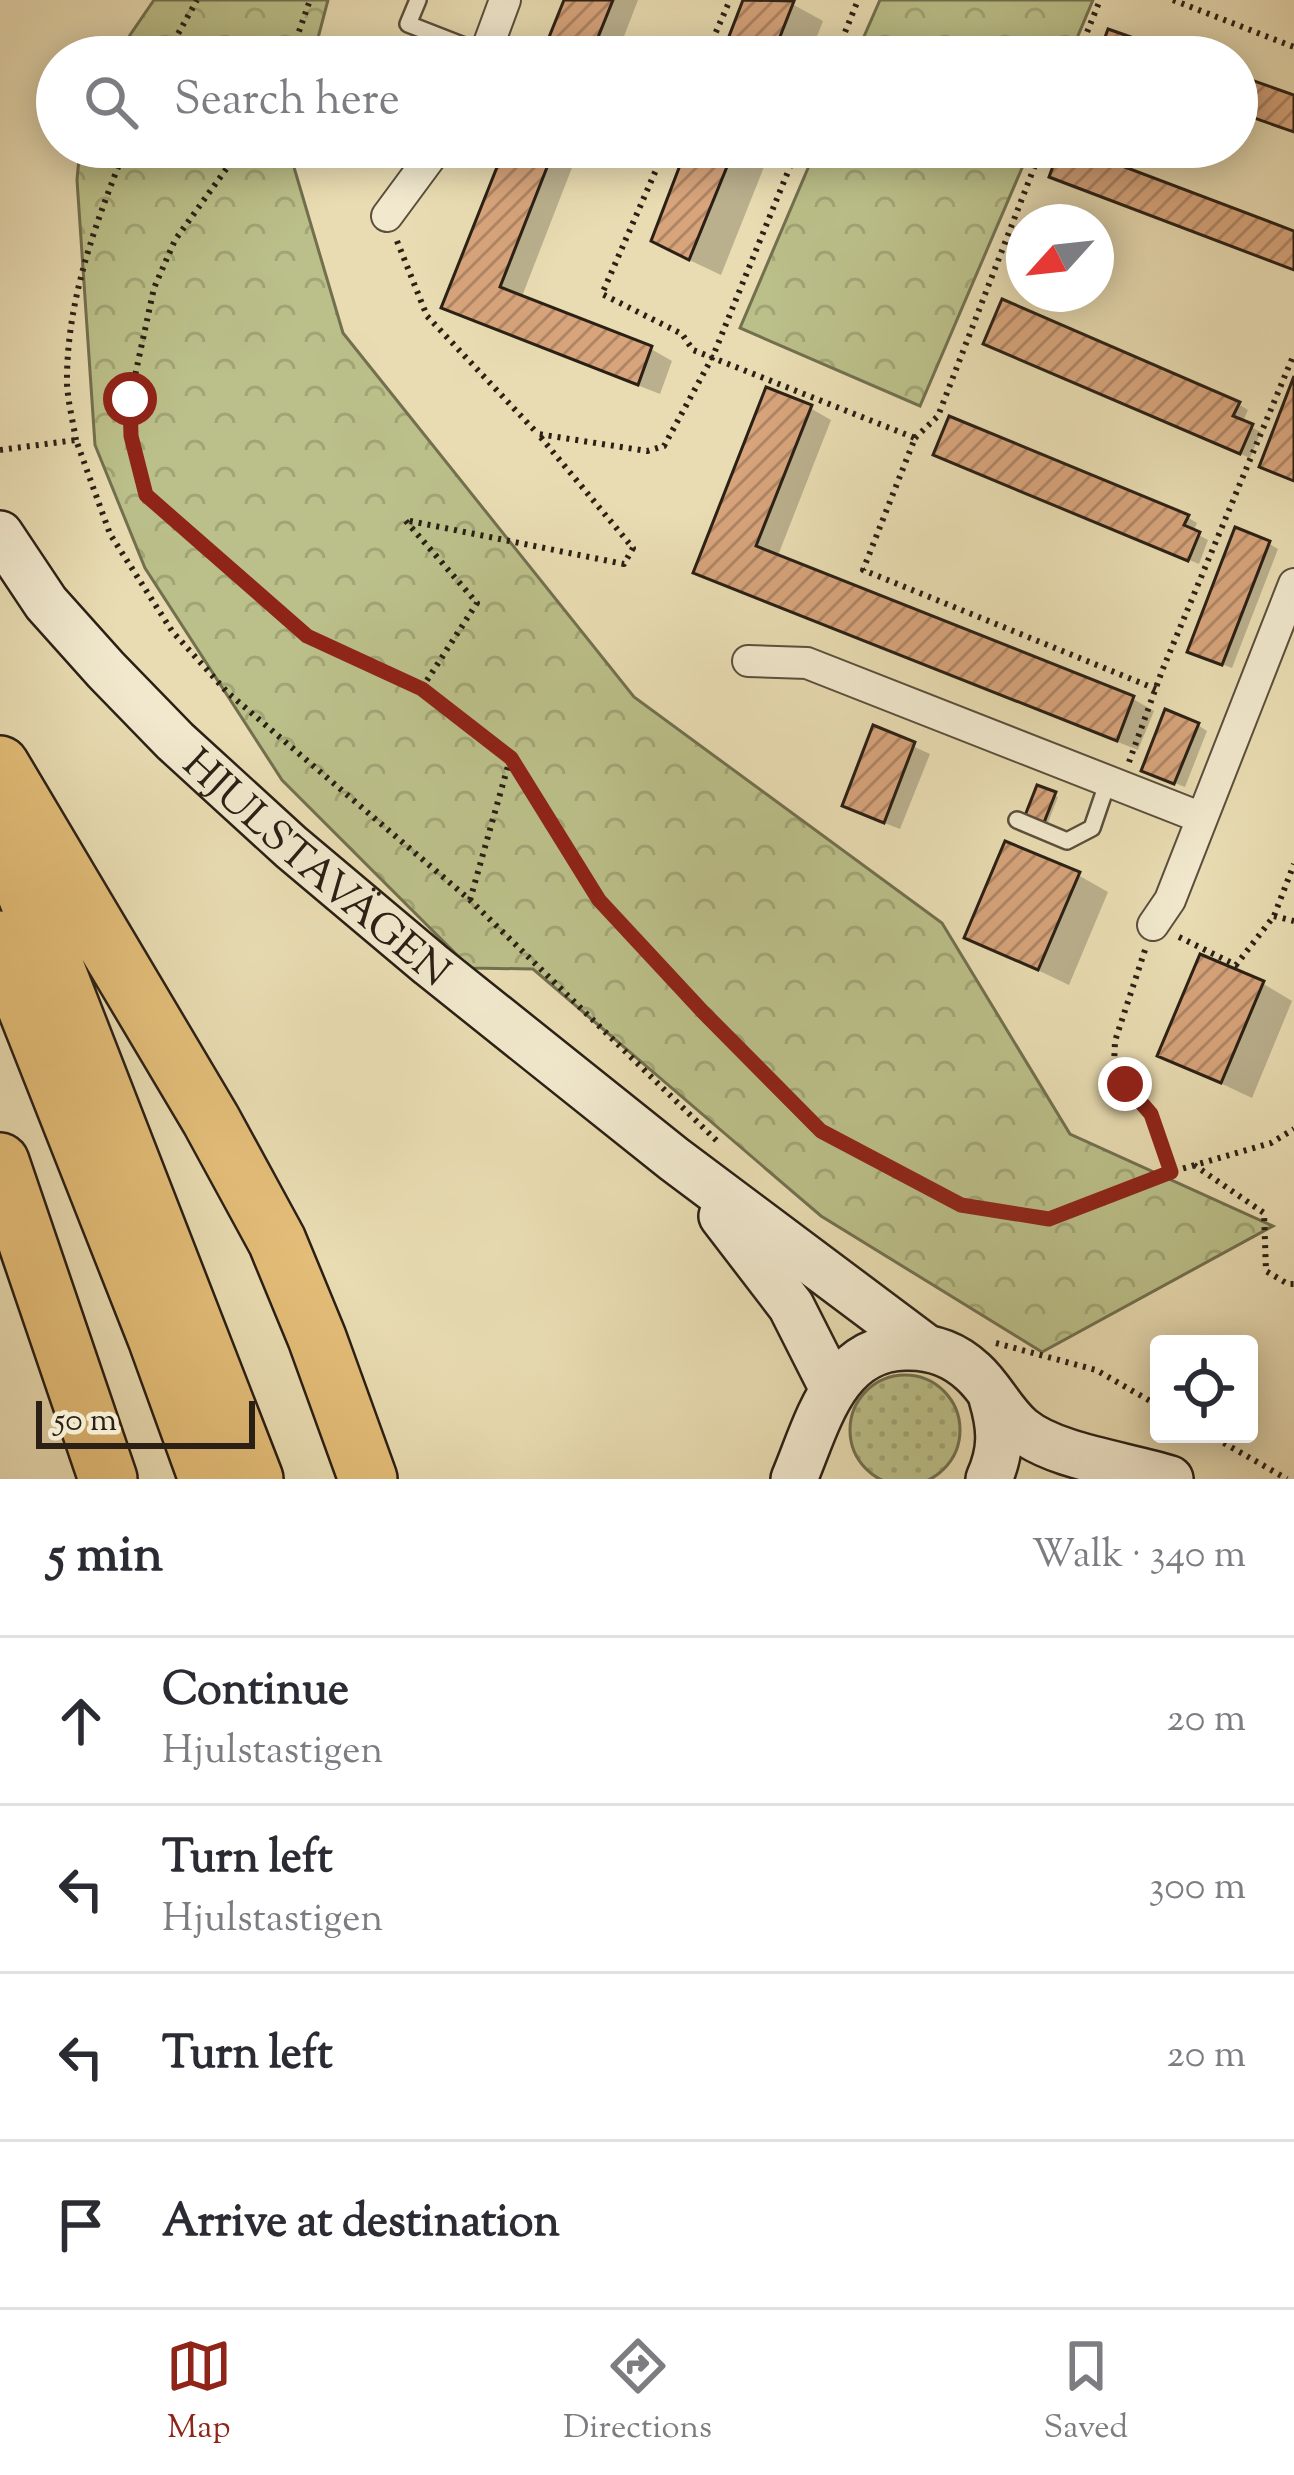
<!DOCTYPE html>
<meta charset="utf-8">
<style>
:root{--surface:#fff;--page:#f2f2f3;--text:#2b2b33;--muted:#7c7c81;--line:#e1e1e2;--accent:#8f2418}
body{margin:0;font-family:"Sorts Mill Goudy",serif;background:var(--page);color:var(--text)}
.controls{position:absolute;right:36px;bottom:36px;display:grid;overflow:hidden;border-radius:12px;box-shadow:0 6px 30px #0003}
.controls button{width:108px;height:108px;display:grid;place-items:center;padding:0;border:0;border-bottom:3px solid var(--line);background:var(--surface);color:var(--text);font:60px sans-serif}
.compass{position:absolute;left:1006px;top:204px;width:108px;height:108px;border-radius:50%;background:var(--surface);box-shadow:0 6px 30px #0003;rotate:243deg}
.scale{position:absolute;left:36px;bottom:30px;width:219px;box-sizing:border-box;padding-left:12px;border:6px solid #2a2015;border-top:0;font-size:33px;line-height:42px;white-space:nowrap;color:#2a2015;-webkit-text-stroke:9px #f1e8cd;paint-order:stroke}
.stop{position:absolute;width:36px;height:36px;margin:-27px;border:9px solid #8f2418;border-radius:50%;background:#fff}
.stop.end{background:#8f2418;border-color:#fff;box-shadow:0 3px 12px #0008}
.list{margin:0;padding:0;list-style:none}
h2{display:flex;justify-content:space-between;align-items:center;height:156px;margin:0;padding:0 48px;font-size:51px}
h2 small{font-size:39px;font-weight:400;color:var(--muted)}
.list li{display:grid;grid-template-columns:78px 1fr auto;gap:36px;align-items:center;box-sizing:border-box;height:168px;padding:0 48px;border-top:3px solid var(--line)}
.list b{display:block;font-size:45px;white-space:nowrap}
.list p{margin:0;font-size:39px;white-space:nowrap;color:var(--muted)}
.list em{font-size:39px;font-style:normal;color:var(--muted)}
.icon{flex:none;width:66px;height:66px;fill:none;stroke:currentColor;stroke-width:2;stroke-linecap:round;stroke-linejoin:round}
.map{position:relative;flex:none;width:1294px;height:1479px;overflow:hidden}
.search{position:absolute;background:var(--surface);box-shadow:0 6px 30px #0003;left:36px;right:36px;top:36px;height:132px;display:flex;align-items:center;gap:30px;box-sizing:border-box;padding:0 42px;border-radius:66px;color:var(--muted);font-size:45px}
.sheet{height:828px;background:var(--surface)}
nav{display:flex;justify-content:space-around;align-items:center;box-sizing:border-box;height:168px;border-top:3px solid var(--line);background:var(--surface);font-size:33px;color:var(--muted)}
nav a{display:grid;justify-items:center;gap:6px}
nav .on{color:var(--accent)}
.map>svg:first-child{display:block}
.grass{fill:url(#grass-dots);stroke:#72704f;stroke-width:3}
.forest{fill:url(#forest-crowns);stroke:#72704f;stroke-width:3}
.shadow{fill:#0003}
.building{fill:url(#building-hatch);stroke:#2a2015;stroke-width:3}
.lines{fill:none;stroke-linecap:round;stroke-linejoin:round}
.lane-casing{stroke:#5a4f3c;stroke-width:20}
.street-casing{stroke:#5a4f3c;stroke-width:34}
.secondary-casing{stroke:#2a2015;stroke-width:50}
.highway-casing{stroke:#2a2015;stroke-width:62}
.path{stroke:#2a2015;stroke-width:6;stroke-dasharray:3 6;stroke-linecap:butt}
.lane{stroke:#f1e8cd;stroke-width:15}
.street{stroke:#f1e8cd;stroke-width:30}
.secondary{stroke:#f1e8cd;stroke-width:45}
.highway{stroke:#e4be79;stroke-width:57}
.route{stroke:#8f2418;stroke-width:15}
.labels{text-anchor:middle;stroke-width:12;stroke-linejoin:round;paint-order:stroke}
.street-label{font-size:42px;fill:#2a2015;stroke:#f1e8cd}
</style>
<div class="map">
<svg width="1294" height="1479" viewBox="0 0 1294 1479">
<defs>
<pattern id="grass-dots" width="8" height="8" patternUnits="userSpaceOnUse" patternTransform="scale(3)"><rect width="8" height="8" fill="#bbbf89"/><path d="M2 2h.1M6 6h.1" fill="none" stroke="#a1a475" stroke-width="1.8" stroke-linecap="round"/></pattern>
<pattern id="forest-crowns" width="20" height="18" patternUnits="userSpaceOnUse" patternTransform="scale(3)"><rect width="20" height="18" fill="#bbbf89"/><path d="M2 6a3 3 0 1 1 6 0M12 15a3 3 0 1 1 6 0" fill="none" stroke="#a1a475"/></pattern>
<pattern id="building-hatch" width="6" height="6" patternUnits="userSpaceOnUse" patternTransform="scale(3)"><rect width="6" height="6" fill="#d7a47b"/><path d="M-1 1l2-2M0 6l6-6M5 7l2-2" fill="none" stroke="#af8564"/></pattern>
</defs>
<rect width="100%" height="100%" fill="#e9dcb2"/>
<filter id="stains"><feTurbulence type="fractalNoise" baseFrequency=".00167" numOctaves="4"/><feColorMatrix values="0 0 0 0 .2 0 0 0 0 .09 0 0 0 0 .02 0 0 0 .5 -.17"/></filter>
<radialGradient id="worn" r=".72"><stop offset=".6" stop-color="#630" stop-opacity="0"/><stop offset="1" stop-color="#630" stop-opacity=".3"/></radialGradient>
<path class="grass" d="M850 1430a55 55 0 1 1 110 0a55 55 0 1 1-110 0Z"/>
<path class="forest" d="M154 0H328L313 57H115Z
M880 0H1093L1069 57H855Z
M80 147H288L343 333 634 697 942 923 1070 1134 1273 1226 1042 1352 821 1216 533 969 470 968 282 780 145 568 95 445 77 180Z
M817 147H1031L920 406 740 328Z"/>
<path class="shadow" d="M567 0H638L616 57H545Z
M746 0H785L823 21 809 57H724Z
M509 147H580L521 299 651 349 672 361 660 394 466 318 445 306Z
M690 147H772L721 275 685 258Z
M996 348 1238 404 1248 410 1242 423 1261 432 1250 458Z
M810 408 831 420 777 558 1133 699 1154 711 1138 750 718 583 697 571Z
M947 460 1187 517 1197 523 1193 532 1208 540 1199 564Z
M1268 543 1278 549 1232 668 1200 656Z
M1198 725 1207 731 1185 787 1154 775Z
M875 729 930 754 900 829 861 814Z
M1039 789 1058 797 1047 825 1028 816Z
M1078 875 1108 892 1069 985 968 937Z
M1262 983 1292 1001 1252 1098 1161 1055Z"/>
<path class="building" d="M564 0H613L590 57H541Z
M743 0 794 1 772 57H721Z
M1108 29 1188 57H1098Z
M398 47 423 57H394Z
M1237 75 1294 95V132L1237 112Z
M505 147H555L500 287 652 346 638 385 441 308Z
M687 147H735L689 260 651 241Z
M1060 147H1072L1294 231V270L1049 177Z
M1002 299 1240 402 1233 416 1253 424 1240 454 983 344Z
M1294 376V481L1259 467Z
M766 387 812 405 756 546 1134 696 1117 741 693 573Z
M949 416 1189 515 1184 525 1200 532 1188 561 933 455Z
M1235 527 1270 541 1222 665 1187 652Z
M1165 709 1199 723 1174 784 1141 771Z
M873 725 915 742 884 823 842 806Z
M1037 785 1056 792 1043 825 1024 818Z
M1005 841 1080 872 1038 970 964 938Z
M1200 954 1264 981 1221 1083 1157 1056Z"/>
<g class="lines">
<defs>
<path id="lane" d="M418 0 408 24 485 54
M1017 820 1067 841 1092 828 1108 781"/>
<path id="street" d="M484 57 505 0
M387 216 438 147
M748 661 807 663 1202 818
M1153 925 1170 900 1294 584"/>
<g id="secondary">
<path id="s1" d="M0 534 46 603 106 670 175 741 291 847 430 964 674 1159 925 1347"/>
<path d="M722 1216 791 1306 832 1387"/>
<path d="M794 1479C817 1425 834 1348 905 1347 931 1346 954 1354 973 1372 991 1388 1002 1413 1021 1429 1055 1457 1127 1465 1170 1479"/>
<path d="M989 1479C1002 1450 1001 1428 992 1398"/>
</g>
<path id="highway" d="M0 765 211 1120 277 1241 317 1338 368 1479
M0 826 254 1479
M0 940 157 1338 208 1479
M0 1162 108 1479"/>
</defs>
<use href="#lane" class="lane-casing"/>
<use href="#street" class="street-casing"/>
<use href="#secondary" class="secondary-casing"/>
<use href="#highway" class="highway-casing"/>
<path class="path" d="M1173 0 1294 47
M165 57 197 0
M290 57 310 0
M705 57 730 0
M835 57 858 0
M1077 57 1100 0
M242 147 175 240 154 288 130 399 131 436 146 495 307 636 422 689 511 758 599 900 703 1012 821 1131 961 1205 1049 1219 1171 1172 1271 1143 1294 1129
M666 147 602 294 682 334 693 350 915 438 863 570 1156 689
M397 241 427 316 538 434
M915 438 938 416 1042 147
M76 440C73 422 68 402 67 384 66 301 96 222 126 147
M0 450 76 440 110 534 172 631 227 692 470 900 719 1143
M422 688 477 603 405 520 624 564 633 548 538 434 647 451 664 446 713 356 798 147
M1129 762 1162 671 1294 354
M470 900 510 759
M1274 916 1294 921
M1179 937 1236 965 1274 916 1294 864
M1145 950 1115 1041 1114 1066 1151 1114 1171 1172
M1194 1165 1264 1213 1266 1271 1288 1284H1294
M996 1343 1096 1370 1159 1406
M1208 1434 1287 1479"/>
<use href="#lane" class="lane"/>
<use href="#street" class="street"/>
<use href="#secondary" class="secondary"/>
<use href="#highway" class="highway"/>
</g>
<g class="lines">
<path class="route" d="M130 399 131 436 146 495 307 636 422 689 511 758 599 900 703 1012 821 1131 961 1205 1049 1219 1171 1172 1151 1114 1125 1084"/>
</g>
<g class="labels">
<g class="street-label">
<text dy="15" stroke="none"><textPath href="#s1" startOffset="462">HJULSTAVÄGEN</textPath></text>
</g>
</g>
<rect width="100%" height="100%" filter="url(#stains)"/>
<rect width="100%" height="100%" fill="url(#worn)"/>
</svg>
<div class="controls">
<button><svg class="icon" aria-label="locate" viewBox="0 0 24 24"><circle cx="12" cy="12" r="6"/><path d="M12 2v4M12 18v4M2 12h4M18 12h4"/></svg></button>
</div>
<svg class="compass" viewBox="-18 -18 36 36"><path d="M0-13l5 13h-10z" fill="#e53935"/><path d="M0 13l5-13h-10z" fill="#7c7c81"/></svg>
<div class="scale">50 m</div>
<div class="stop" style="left:130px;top:399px"></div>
<div class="stop end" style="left:1125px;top:1084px"></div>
<div class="search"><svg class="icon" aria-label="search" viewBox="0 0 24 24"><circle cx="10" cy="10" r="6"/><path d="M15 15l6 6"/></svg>Search here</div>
</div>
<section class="sheet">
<h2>5 min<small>Walk · 340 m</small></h2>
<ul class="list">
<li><svg class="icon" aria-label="ahead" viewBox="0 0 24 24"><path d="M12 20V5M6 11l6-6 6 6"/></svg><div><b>Continue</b><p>Hjulstastigen</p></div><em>20 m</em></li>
<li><svg class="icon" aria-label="left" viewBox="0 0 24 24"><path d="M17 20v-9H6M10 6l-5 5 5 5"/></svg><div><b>Turn left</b><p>Hjulstastigen</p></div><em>300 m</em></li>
<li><svg class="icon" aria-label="left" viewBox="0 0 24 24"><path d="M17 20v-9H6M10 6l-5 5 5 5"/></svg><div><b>Turn left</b></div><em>20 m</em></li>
<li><svg class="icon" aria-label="arrive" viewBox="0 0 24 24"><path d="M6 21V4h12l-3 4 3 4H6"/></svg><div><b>Arrive at destination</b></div></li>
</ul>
</section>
<nav>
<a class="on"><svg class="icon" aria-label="map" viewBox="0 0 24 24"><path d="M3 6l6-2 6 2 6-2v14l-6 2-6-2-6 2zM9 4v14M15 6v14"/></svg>Map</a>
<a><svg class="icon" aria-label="directions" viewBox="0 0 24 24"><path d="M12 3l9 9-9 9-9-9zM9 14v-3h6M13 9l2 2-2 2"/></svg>Directions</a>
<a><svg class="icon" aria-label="saved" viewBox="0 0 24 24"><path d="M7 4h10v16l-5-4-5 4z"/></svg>Saved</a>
</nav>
